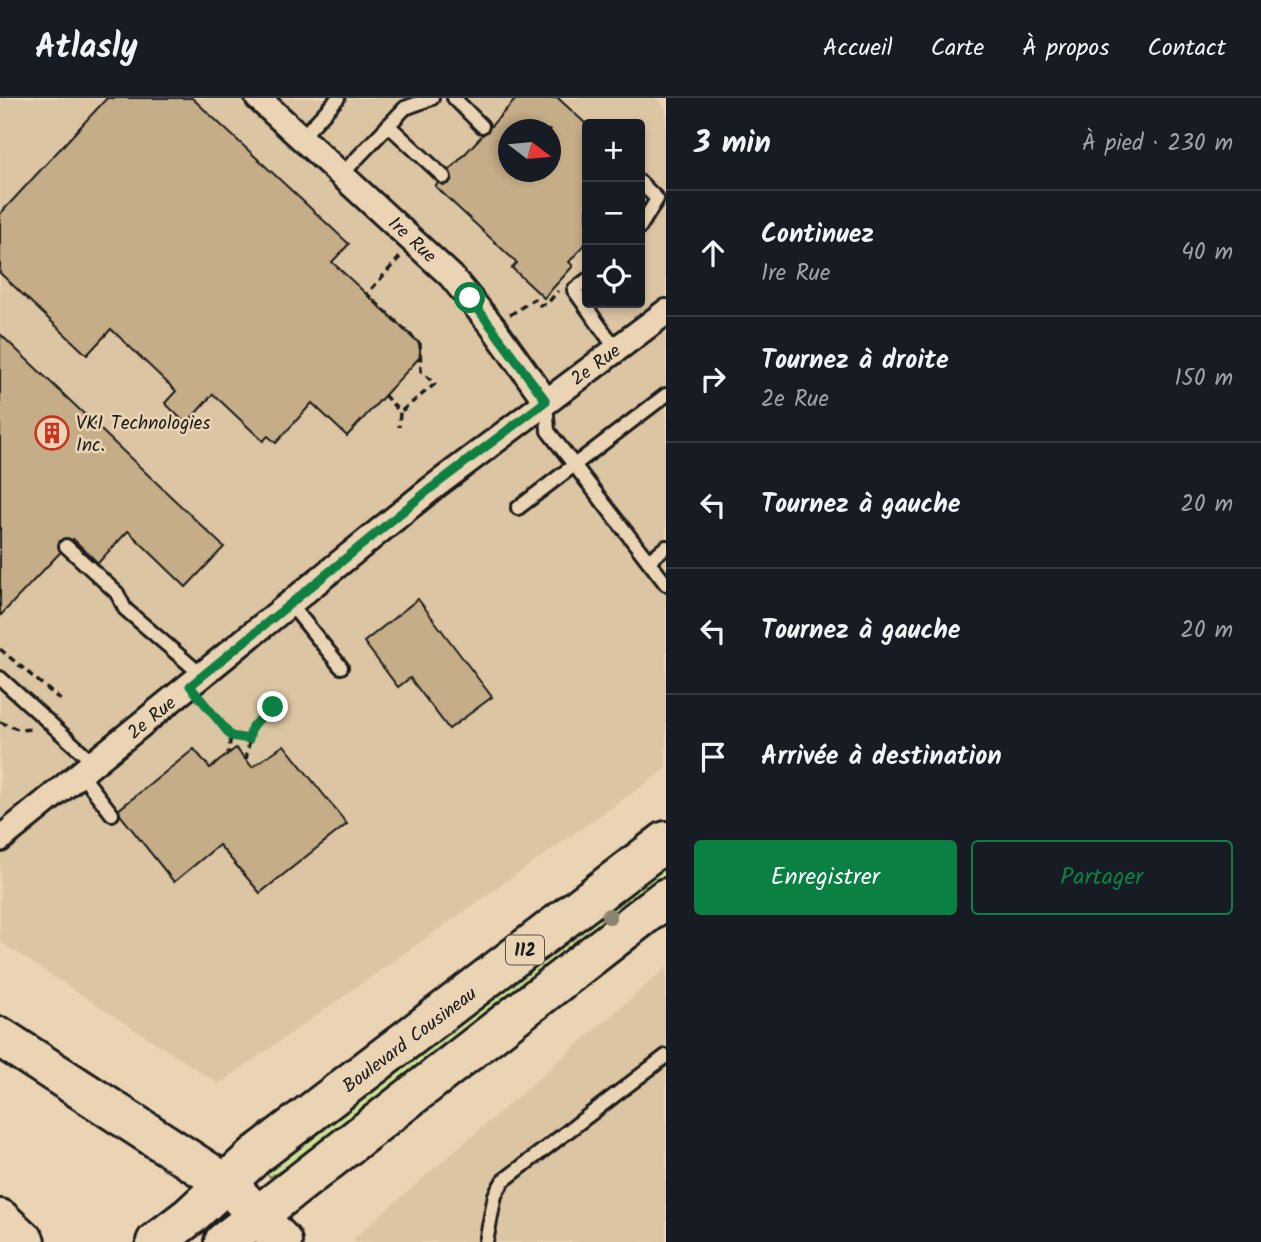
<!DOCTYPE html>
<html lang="fr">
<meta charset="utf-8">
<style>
:root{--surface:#171b24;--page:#242831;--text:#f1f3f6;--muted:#9ea1a6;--line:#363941;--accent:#0b8043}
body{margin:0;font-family:Kalam,sans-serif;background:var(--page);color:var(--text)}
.controls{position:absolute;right:21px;top:21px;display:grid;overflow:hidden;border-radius:7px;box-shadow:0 4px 10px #0003}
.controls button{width:63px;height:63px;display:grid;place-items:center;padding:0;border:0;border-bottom:2px solid var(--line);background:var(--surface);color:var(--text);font:35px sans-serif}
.compass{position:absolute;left:498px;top:21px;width:63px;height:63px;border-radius:50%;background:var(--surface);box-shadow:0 4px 10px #0003;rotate:106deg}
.stop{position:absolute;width:21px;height:21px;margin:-16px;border:5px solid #0b8043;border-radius:50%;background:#fff}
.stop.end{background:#0b8043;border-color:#fff;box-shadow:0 2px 7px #0008}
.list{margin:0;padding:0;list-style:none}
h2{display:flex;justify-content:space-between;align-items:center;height:91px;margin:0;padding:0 28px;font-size:30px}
h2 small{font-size:23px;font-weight:400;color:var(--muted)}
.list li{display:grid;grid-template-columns:46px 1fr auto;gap:21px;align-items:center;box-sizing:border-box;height:126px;padding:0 28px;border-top:2px solid var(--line)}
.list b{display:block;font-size:26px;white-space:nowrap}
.list p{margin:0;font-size:23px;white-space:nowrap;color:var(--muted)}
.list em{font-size:23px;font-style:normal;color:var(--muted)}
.actions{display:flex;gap:14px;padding:21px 28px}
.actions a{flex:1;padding:16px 0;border:2px solid var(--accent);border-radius:7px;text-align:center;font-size:24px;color:var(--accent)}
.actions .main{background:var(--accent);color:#fff}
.icon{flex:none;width:38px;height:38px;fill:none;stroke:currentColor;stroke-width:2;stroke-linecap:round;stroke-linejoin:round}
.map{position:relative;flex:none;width:666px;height:1144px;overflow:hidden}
header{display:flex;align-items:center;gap:42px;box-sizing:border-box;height:98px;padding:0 35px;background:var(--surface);border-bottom:2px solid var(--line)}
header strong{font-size:33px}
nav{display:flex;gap:38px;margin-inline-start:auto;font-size:24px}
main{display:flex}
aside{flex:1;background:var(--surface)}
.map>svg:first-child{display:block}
.built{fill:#dbc5a3;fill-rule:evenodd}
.green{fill:#cee196;stroke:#757e59;stroke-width:2}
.building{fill:#c5ad87;stroke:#1c1c1c;stroke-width:2;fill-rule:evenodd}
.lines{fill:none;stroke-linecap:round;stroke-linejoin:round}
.service-casing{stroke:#1c1c1c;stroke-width:18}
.minor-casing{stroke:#1c1c1c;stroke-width:30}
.primary-casing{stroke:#1c1c1c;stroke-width:44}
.motorway-casing{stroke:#1c1c1c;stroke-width:44}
.path{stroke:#1c1c1c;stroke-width:3.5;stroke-dasharray:7 5;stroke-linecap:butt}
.service{stroke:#ead4b4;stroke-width:12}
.minor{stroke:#ead4b4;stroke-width:24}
.primary{stroke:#ead4b4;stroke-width:38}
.motorway{stroke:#ead4b4;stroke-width:38}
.tree{fill:#8c846e}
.route{stroke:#0b8043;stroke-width:9}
.labels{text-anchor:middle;stroke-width:5;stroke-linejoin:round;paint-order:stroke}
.shield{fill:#ead4b4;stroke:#5a534a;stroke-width:2}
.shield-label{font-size:18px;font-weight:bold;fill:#1c1c1c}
.street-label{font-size:19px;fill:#1c1c1c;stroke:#ead4b4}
.poi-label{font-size:19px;fill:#1c1c1c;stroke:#ead4b4;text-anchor:start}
</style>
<header>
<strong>Atlasly</strong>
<nav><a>Accueil</a><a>Carte</a><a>À propos</a><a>Contact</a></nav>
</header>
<main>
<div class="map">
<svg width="666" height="1144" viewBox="0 0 666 1144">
<rect width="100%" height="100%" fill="#ead4b4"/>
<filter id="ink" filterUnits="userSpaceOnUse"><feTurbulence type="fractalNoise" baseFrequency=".0143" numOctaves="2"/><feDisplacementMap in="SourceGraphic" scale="14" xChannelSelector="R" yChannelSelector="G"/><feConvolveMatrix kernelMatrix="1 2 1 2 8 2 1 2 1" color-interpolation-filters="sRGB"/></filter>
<g filter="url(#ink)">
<path class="built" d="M0 0H655L666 10V671L219 986 0 844ZM587 26H640V205H587ZM508 32H550V74H508Z
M666 870V1144H355L353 1141Z"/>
<path class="green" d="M666 765V784L294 1066 270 1079 267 1075Z"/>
<path class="building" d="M107 0H192L349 146 332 164 420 246V259L347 338 312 305 276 345 268 338 263 343 213 296 186 326 165 305 176 293 111 231 87 257 0 175V116Z
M517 0H558L587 27V144L569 164 573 168 544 200 512 170 517 165 435 88ZM508 32H550V74H508Z
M0 236 224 449 186 489 128 433 98 465 73 441 0 518Z
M418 501 492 599 449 631 410 580 398 589 364 544Z
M284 647 347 726 260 795 219 747 174 784 117 713 194 651 210 670 236 650 252 669Z"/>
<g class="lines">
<defs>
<path id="service" d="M454 0 482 28
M388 27 444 79
M302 39 338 0
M342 76 405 10 432 0
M640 84 657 101 640 129
M587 182 574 192 616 251
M546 303 548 333 666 486
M518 410 666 297
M66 448 117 495 125 511 203 578
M648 463 666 449
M291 507 341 569
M0 580 94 665
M81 676 112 716
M486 1144 495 1097 503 1083 666 958"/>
<path id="minor" d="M258 0 451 178 493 229 546 303
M0 741 431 391 666 214"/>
<path id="primary" d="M239 1098 282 1144
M156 1144 190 1118 256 1057 666 743
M224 1144 666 800"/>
<path id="motorway" d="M0 939 225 1085
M0 1121 25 1144"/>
</defs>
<use href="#service" class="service-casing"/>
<use href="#minor" class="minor-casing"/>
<use href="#primary" class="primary-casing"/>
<use href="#motorway" class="motorway-casing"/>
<path class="path" d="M400 159 367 196 420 246 421 273 435 286 400 314
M510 217 534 201 540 207 547 206 558 193
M384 297 400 314 399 329
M0 551 63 604
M202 603 231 638 228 656
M0 624 20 632 34 631
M231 638 249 641
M246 662 252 628 273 609"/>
<use href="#service" class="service"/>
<use href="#minor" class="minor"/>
<use href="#primary" class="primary"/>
<use href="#motorway" class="motorway"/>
</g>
<circle class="tree" cx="609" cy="818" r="8"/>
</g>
<g class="lines" filter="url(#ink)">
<path class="route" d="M273 609 252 628 249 641 231 638 190 588 430 391 546 303 470 200"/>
</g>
<defs>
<symbol id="building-ring" viewBox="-11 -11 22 22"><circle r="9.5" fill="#ead4b4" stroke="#c8321e" stroke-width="1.5"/><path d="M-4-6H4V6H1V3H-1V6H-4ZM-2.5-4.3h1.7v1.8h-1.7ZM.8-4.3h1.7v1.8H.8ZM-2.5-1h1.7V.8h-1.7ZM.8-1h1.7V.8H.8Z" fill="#c8321e"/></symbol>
</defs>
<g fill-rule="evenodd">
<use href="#building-ring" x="33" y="316" width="38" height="38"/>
</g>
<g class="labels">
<rect class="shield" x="506" y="837.5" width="38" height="29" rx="5"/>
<g class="shield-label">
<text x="525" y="858">112</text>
</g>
<g class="street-label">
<text transform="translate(413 141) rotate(43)" y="7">1re Rue</text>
<text transform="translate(595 266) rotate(-36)" y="7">2e Rue</text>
<text transform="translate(151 619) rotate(-39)" y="7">2e Rue</text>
<text transform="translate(409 941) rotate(-37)" y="7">Boulevard Cousineau</text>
</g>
<g class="poi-label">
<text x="76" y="331">VKI Technologies<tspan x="76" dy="22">Inc.</tspan></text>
</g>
</g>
</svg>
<div class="controls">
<button>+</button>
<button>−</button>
<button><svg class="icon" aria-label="locate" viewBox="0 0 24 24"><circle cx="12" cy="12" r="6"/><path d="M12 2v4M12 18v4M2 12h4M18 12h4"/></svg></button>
</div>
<svg class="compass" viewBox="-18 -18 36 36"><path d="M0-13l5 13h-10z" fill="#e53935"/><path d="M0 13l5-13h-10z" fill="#9ea1a6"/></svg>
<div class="stop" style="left:470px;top:200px"></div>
<div class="stop end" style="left:273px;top:609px"></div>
</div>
<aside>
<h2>3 min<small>À pied · 230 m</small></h2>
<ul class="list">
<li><svg class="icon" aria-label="ahead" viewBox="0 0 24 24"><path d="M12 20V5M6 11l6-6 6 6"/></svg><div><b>Continuez</b><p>1re Rue</p></div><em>40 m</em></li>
<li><svg class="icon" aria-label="right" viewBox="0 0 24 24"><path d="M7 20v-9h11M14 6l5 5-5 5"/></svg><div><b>Tournez à droite</b><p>2e Rue</p></div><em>150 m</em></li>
<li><svg class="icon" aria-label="left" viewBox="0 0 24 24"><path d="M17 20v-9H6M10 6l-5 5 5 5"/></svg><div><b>Tournez à gauche</b></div><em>20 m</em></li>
<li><svg class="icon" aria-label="left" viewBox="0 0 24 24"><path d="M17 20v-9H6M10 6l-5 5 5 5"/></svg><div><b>Tournez à gauche</b></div><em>20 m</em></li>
<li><svg class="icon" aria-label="arrive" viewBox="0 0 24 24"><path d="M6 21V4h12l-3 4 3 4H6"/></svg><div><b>Arrivée à destination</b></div></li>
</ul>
<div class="actions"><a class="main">Enregistrer</a><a>Partager</a></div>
</aside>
</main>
